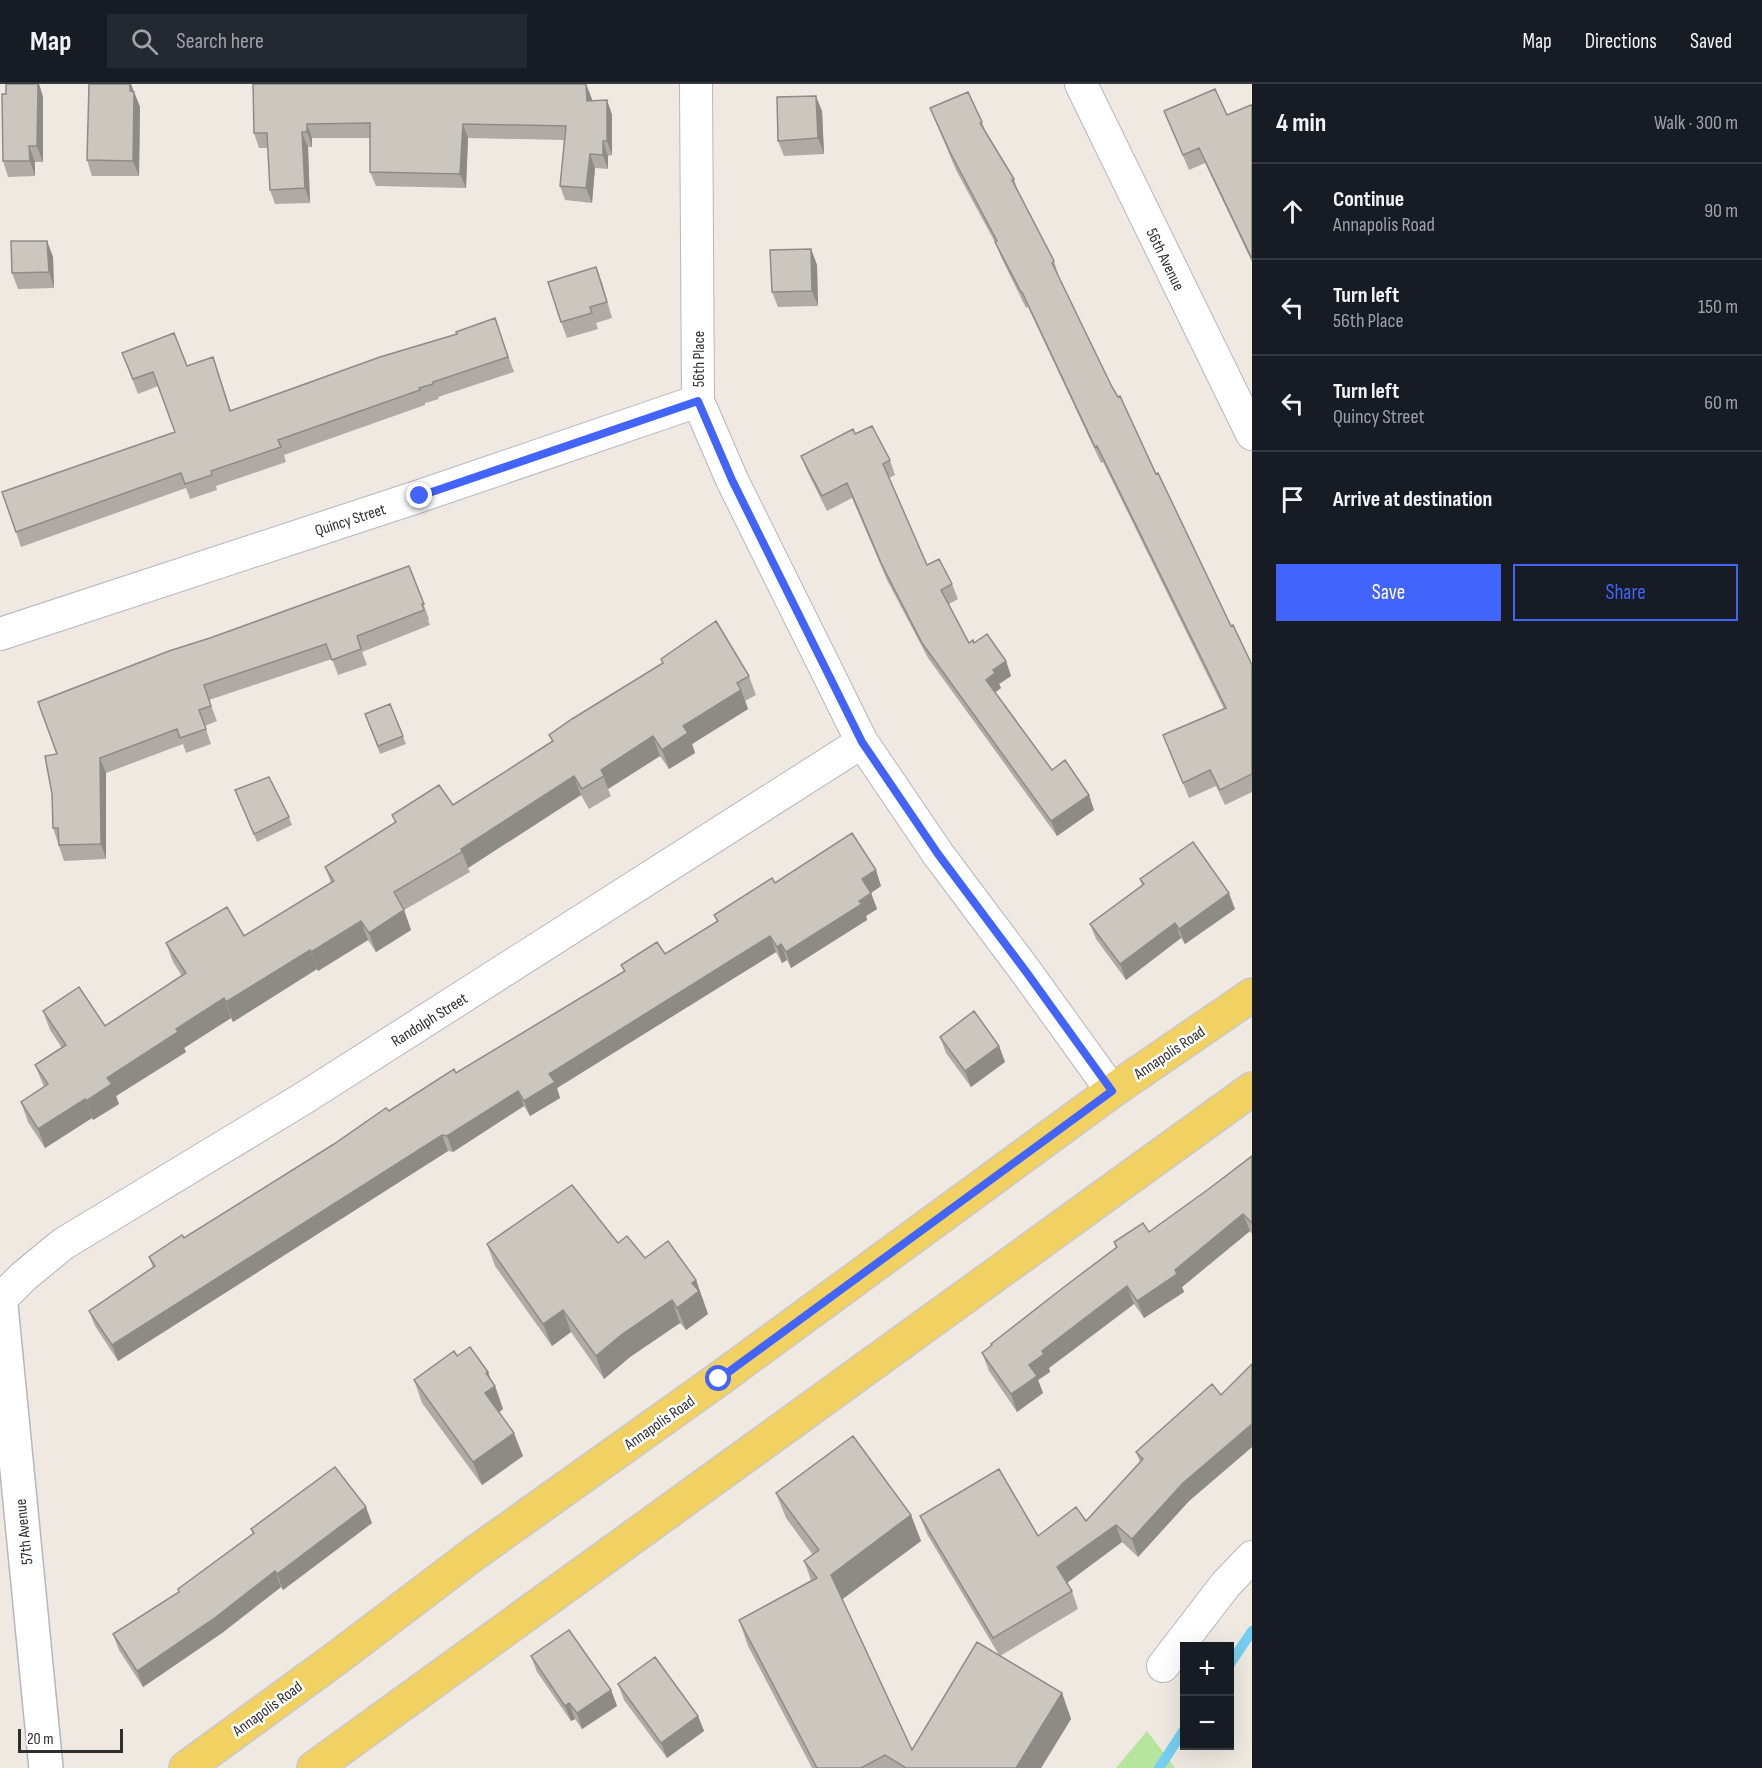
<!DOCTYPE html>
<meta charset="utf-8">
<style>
:root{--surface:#171b24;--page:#242831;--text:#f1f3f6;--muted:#9ea1a6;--line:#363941;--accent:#4264fb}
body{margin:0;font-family:"Sofia Sans Condensed",sans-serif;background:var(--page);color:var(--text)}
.controls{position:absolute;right:18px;bottom:18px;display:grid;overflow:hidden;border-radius:0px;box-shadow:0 6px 24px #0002}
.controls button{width:54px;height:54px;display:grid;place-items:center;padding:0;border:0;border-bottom:2px solid var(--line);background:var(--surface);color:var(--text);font:30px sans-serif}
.scale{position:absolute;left:18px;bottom:15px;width:105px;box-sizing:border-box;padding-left:6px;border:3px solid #2e2e2e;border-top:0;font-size:16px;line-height:21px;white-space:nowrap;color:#2e2e2e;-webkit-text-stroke:4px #fff;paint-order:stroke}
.stop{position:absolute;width:18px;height:18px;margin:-14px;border:4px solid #4264fb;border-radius:50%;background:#fff}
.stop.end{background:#4264fb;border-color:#fff;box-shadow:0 2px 6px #0008}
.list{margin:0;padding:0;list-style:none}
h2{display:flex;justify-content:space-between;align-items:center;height:78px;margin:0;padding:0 24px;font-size:26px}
h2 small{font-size:20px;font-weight:400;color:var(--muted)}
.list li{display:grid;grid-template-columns:39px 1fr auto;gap:18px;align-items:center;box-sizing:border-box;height:96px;padding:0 24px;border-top:2px solid var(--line)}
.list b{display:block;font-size:22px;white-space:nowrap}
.list p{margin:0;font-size:20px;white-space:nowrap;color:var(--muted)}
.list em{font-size:20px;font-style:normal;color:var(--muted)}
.actions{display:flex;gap:12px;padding:18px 24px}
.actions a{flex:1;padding:14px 0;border:2px solid var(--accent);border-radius:0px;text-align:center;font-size:21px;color:var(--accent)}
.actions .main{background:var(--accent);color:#fff}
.icon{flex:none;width:33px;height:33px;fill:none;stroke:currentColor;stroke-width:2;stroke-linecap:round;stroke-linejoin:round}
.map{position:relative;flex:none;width:1252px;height:1684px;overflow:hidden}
header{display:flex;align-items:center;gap:36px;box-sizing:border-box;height:84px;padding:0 30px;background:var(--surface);border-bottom:2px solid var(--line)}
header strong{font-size:28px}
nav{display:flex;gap:33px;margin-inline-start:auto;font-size:21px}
.search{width:420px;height:54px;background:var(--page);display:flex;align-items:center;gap:15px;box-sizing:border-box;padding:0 21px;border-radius:0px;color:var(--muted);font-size:22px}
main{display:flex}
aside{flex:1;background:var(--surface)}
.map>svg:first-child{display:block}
.green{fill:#b6e59e}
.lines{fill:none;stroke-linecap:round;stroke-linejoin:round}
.stream{stroke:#75cff0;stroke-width:10}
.street-casing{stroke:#b4b7c1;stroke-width:34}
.secondary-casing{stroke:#b4b7c1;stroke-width:36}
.primary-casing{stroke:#c9c9c9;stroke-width:36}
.street{stroke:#fff;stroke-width:32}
.secondary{stroke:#fff;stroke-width:33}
.primary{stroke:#f2d163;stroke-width:33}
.wall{fill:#afaba4}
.shaded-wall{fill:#8e8b86}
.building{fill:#cbc7bf;stroke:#8e8b86;stroke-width:1.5}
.route{stroke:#4264fb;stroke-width:8}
.labels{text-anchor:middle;stroke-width:5;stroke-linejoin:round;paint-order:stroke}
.street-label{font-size:16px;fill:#2e2e2e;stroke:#fff}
</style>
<header>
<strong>Map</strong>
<div class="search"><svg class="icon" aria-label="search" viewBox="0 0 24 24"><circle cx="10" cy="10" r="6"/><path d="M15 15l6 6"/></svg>Search here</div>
<nav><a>Map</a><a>Directions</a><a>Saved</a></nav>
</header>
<main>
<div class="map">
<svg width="1252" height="1684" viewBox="0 0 1252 1684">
<rect width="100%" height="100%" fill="#efe9e1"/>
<path class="green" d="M1147 1647 1175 1684H1116Z"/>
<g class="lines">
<path class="stream" d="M1230 1580 1252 1547
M1159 1684 1184 1646"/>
<defs>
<path id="street" d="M696 0 698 317 732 396 862 658 938 770 1027 889 1112 1007
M1081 0 1252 350
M0 550 420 412 698 317
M0 1216 24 1192 63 1160 304 1014 862 658
M1163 1582 1226 1500 1252 1473"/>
<path id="secondary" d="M0 1211 46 1684"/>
<path id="primary" d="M186 1684 338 1573 475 1469 719 1295 1112 1007 1252 911
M314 1684 1252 1005"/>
</defs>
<use href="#street" class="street-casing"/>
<use href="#secondary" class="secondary-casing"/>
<use href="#primary" class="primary-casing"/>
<use href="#street" class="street"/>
<use href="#secondary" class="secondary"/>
<use href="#primary" class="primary"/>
</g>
<path class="wall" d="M6 0H39L43 13V78H35V92L8 93 3 77Z
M253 0H586L592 17 607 16 612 31V71L608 72V85L595 84 592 119 565 116 560 102 564 56 468 54 466 104 376 102 370 88V54H312V63H308L310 119 275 120 270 106 268 64H259L254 49Z
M134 8 140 23 139 92H92L87 76Z
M1252 23V178L1205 79 1189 86 1164 27 1227 31Z
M930 24 982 38 986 49 1014 95 1019 110 1054 177 1059 193 1112 303 1231 542 1252 581V708L1225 721 1216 702 1189 714 1163 651 1224 625 1103 378 1101 379 1028 223 1026 224 1001 173 997 162 956 86Z
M822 27 824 70 784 72 778 57Z
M47 157 53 173 54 204 18 205 12 189Z
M811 165 817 181 818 222 778 223 772 208Z
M596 183 612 234 596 239 598 245 567 254 561 238Z
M495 234 514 288 438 313 439 315 425 319V321L284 371 286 378 216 402 217 406 190 415 186 404 21 463 16 448 175 348 158 302 138 310 122 269 187 282 213 273 231 327 457 250Z
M855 350 890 376 895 391 889 394 927 481 952 500 958 515 949 520 969 559H974L1006 577 1011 592 999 600 1001 604 995 609 1052 686 1089 711 1094 726 1057 752 928 574 887 496 852 414 827 427 807 387 801 372Z
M409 482 429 535 428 536 430 541 362 568 367 581 338 591 332 575 209 616 217 637 205 642 211 660 186 669 183 660 106 689V775L64 777 53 744 52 710 57 670 210 554Z
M749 592 756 611 745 617 748 625 692 660 695 669 669 685 660 672 608 705 611 712 589 725 581 711 468 784 470 788 404 826 411 846 376 868 368 856 318 887 317 885 233 938 231 934 184 964 186 968 116 1012 119 1020 93 1036 92 1034 45 1064 28 1038 21 1018 44 1003 35 981 62 964 50 946 43 927 105 942 182 892 173 878 166 859 244 852 331 799 325 783 395 739 392 731 453 721 552 657 549 651Z
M390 620 406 660 380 670 365 630Z
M235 706 289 733 292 741 257 758Z
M1140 795 1235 825 1185 860 1181 854 1126 896 1096 855 1090 840 1142 802Z
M775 799 881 802 871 809 877 825 866 832 867 836 791 884 787 876 782 879 776 868 557 1004 560 1014 530 1032 524 1022 453 1068 448 1067 118 1277 95 1242 89 1227 153 1184 149 1173 184 1154 389 1027 456 989 624 887 621 881 665 870 717 838 714 831Z
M940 953 999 962 1005 978 971 1003 946 969Z
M1252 1072V1150L1250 1147 1182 1203 1184 1208 1144 1234 1134 1220 1049 1284 1050 1288 1038 1296 1043 1309 1017 1328 989 1287 982 1269 992 1262 991 1260 1116 1164 1114 1158 1149 1148 1210 1104Z
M487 1160 645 1174 696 1196 708 1230 686 1246 680 1239 630 1273 604 1295 571 1248 552 1262 495 1182Z
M457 1272 488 1288 491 1296 495 1302 503 1325 499 1328 523 1372 482 1401 422 1319 414 1296Z
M1252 1280V1363L1189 1417 1138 1473 1122 1458 1067 1499 1072 1507 1078 1525 1000 1572 1062 1609 1071 1635 1041 1684H812L748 1562 739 1536 811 1496 804 1477 813 1471 786 1434 776 1409 911 1431 921 1457 842 1515 912 1666 999 1571 927 1450 920 1432 1038 1452 1086 1437 1140 1378 1136 1368 1221 1311Z
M372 1439 283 1506 281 1503 222 1549 143 1603 119 1566 113 1550 179 1508 178 1505 253 1450 251 1445Z
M531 1572 611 1606 617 1622 582 1645 575 1635 571 1637 537 1588Z
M618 1600 698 1632 704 1647 667 1674 624 1616Z"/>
<path class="shaded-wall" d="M38 0H39L43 13V78L37 62Z
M130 0H131L140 23 139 92 133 77Z
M586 0 592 15V31L587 17Z
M816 12 822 27 824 70 818 54Z
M607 16 612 31V71L607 57Z
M307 40 312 54V63L307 48Z
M463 40 468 54 466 104 460 90Z
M302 48 308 63 310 119 305 104Z
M603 57 608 72V85L603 71Z
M29 62 35 78V92L30 77Z
M590 70 595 84 592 119 586 104Z
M47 157 53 173 54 204 49 188Z
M811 165 817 181 818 222 812 207Z
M596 183 602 199 612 234 607 218Z
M1006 577 1011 592 999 600 1001 604 991 611 986 596 993 586Z
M741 606 748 625 692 660 695 669 669 685 662 666 683 642Z
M653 652 660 672 608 705 601 686Z
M100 674 106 689V775L101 760Z
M574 692 581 711 468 784 461 765Z
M1089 711 1094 726 1057 752 1051 737Z
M876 786 881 802 868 811 862 795Z
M871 809 877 825 866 832 867 836 791 884 786 868Z
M1229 809 1235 825 1185 860 1179 845Z
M404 826 411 846 376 868 369 849Z
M361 837 368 856 318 887 311 868Z
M1175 839 1181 854 1126 896 1120 880Z
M770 852 776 868 557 1004 560 1014 530 1032 524 1017 549 990Z
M781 860 787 876 782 879 777 863Z
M310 866 317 885 233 938 226 918Z
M224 914 231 934 184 964 186 968 116 1012 119 1020 93 1036 86 1017 107 994 176 945Z
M999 962 1005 978 971 1003 965 987Z
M518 1007 524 1022 453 1068 447 1052Z
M85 1015 92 1034 45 1064 38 1045Z
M442 1051 448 1067 118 1277 112 1261Z
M1243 1130 1250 1147 1182 1203 1184 1208 1144 1234 1137 1217Z
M696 1196 708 1230 686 1246 677 1224 692 1199Z
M1127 1202 1134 1220 1049 1284 1050 1288 1038 1296 1043 1309 1017 1328 1011 1310 1029 1281 1042 1267Z
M672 1216 680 1239 630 1273 604 1295 596 1272 621 1251Z
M563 1226 571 1248 552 1262 543 1240Z
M488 1288 493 1303 495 1302 503 1325 494 1332 485 1309 486 1289Z
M1252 1340V1363L1189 1417 1138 1473 1132 1455 1183 1399Z
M514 1349 523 1372 482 1401 473 1378Z
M366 1423 372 1439 283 1506 277 1490Z
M911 1431 921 1457 840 1517 831 1491Z
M1116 1441 1122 1458 1064 1501 1057 1483Z
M275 1487 281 1503 222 1549 143 1603 137 1587Z
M611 1606 617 1622 582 1645 577 1629Z
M1062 1609 1071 1635 1041 1684H1016Z
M569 1619 575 1635 571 1637 565 1622Z
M698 1632 704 1647 667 1674 661 1659Z"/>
<path class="building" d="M6 0H38L37 62H29L30 77H3L2 10H6Z
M89 0H130V7L134 8 133 77 87 76Z
M253 0H586L587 17 607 16V57H603V71L590 70 586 104 560 102 566 42 463 40 460 90 370 88V39L307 40V48H302L305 104 270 106 267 49H254Z
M1215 5 1227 31 1251 21 1252 23V175L1199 64 1183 71 1164 27Z
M968 8 982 38 980 39 1014 95 1012 96 1054 177 1052 179 1112 303 1118 313 1120 312 1156 390 1158 389 1231 542 1233 541 1252 581V690L1220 706 1210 686 1183 699 1163 651 1226 624 1097 362 1095 363 1022 208H1021L995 158 997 157 951 70 930 24Z
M816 12 818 54 778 57 777 13Z
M11 157H47L49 188 12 189Z
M811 165 812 207 772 208 770 166Z
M596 183 607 218 590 223 592 229 561 238 548 198Z
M495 234 508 273 433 298V300L419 304 420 306 278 356 281 363 211 387 212 391 185 400 181 389 16 448 2 408 175 348 153 288 133 295 122 269 174 249 187 282 213 273 230 327 380 273 457 250 456 248Z
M872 342 890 376 883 380 927 481 939 475 952 500 941 506 969 559 973 556 974 559 987 550 1006 577 993 586 995 589 986 596 1052 686 1065 676 1089 711 1051 737 922 559 882 481 847 399 822 412 801 372 853 345 855 350Z
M409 482 424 520H422L424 526 357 552 361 565 332 576 326 560 204 601 211 622 199 626 206 645 180 654 177 645 100 674 101 760 59 761 58 744H53L52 710 45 672 57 670 38 618 169 567 210 554Z
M716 537 749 592 737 599 741 606 683 642 688 649 662 666 653 652 601 686 604 692 582 705 574 692 461 765 462 768 394 808 404 826 369 849 361 837 311 868 310 866 226 918 224 914 176 945 178 948 107 994 112 1000 86 1017 85 1015 38 1045 21 1018 48 1000 35 981 66 961 43 927 79 903 105 942 186 889 166 859 227 823 244 852 334 797 325 783 396 738 392 731 439 701 453 721 553 657 549 651 572 635 663 579 661 575Z
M390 620 403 652 378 662 365 630Z
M269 693 289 733 254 750 235 706Z
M852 749 876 786 862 795 871 809 859 817 862 820 786 868 781 860 777 863 770 852 549 990 555 998 524 1017 518 1007 447 1052 442 1051 112 1261 89 1227 155 1182 149 1173 182 1151 184 1154 334 1060 386 1024 389 1027 454 985 456 989 625 887 621 881 657 858 665 870 718 837 714 831 772 794 775 799Z
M1193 758 1229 809 1179 845 1175 839 1120 880 1090 840 1144 800 1140 795Z
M974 927 999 962 965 987 940 953Z
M1252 1072V1139L1243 1130 1175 1186 1177 1190 1137 1217 1127 1202 1042 1267 1044 1270 1029 1281 1037 1292 1011 1310 982 1269 992 1261 991 1260 1064 1203 1117 1163 1114 1158 1143 1139 1149 1148 1210 1104Z
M572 1101 618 1159 627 1152 645 1174 668 1157 696 1196 692 1199 699 1207 677 1224 672 1216 621 1251 596 1272 563 1226 543 1240 487 1160Z
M470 1263 488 1288 486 1289 495 1302 485 1309 514 1349 473 1378 414 1296 454 1267 457 1272Z
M1252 1280V1340L1183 1399 1132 1455 1116 1441 1057 1483 1072 1507 993 1554 920 1432 999 1385 1038 1452 1076 1423 1086 1437 1143 1375 1136 1368 1212 1300 1221 1311Z
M853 1352 911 1431 831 1491 912 1666 977 1558 1062 1609 1016 1684H906L885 1671 861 1684H817L739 1536 817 1494 804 1477 819 1466 776 1409Z
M335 1383 366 1423 277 1490 275 1487 216 1533 137 1587 113 1550 179 1508 178 1505 254 1449 251 1445Z
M569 1546 611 1606 577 1629 569 1619 565 1622 531 1572Z
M655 1573 698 1632 661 1659 618 1600Z"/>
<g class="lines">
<path class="route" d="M420 412 698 317 732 396 862 658 938 770 1027 889 1112 1007 719 1295"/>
</g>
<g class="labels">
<g class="street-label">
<text transform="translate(1166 175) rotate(64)" y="6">56th Avenue</text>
<text transform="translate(698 275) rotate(-90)" y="6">56th Place</text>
<text transform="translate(350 435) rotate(-18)" y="6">Quincy Street</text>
<text transform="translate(429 935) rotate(-32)" y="6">Randolph Street</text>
<text transform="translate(1169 968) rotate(-34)" y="6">Annapolis Road</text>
<text transform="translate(659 1338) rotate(-35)" y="6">Annapolis Road</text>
<text transform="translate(23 1448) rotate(-96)" y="6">57th Avenue</text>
<text transform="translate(267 1624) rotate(-36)" y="6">Annapolis Road</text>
</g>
</g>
</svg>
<div class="controls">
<button>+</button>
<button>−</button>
</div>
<div class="scale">20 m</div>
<div class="stop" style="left:719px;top:1295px"></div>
<div class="stop end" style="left:420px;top:412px"></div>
</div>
<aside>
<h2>4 min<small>Walk · 300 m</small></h2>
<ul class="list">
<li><svg class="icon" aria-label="ahead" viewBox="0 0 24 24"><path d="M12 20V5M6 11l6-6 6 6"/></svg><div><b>Continue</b><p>Annapolis Road</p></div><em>90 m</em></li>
<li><svg class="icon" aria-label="left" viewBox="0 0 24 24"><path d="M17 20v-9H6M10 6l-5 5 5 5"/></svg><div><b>Turn left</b><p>56th Place</p></div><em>150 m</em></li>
<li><svg class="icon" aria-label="left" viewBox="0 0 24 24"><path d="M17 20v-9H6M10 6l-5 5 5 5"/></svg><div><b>Turn left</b><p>Quincy Street</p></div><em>60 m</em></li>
<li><svg class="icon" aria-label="arrive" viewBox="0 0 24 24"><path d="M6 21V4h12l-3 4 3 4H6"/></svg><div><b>Arrive at destination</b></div></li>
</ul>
<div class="actions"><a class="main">Save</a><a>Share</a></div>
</aside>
</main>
